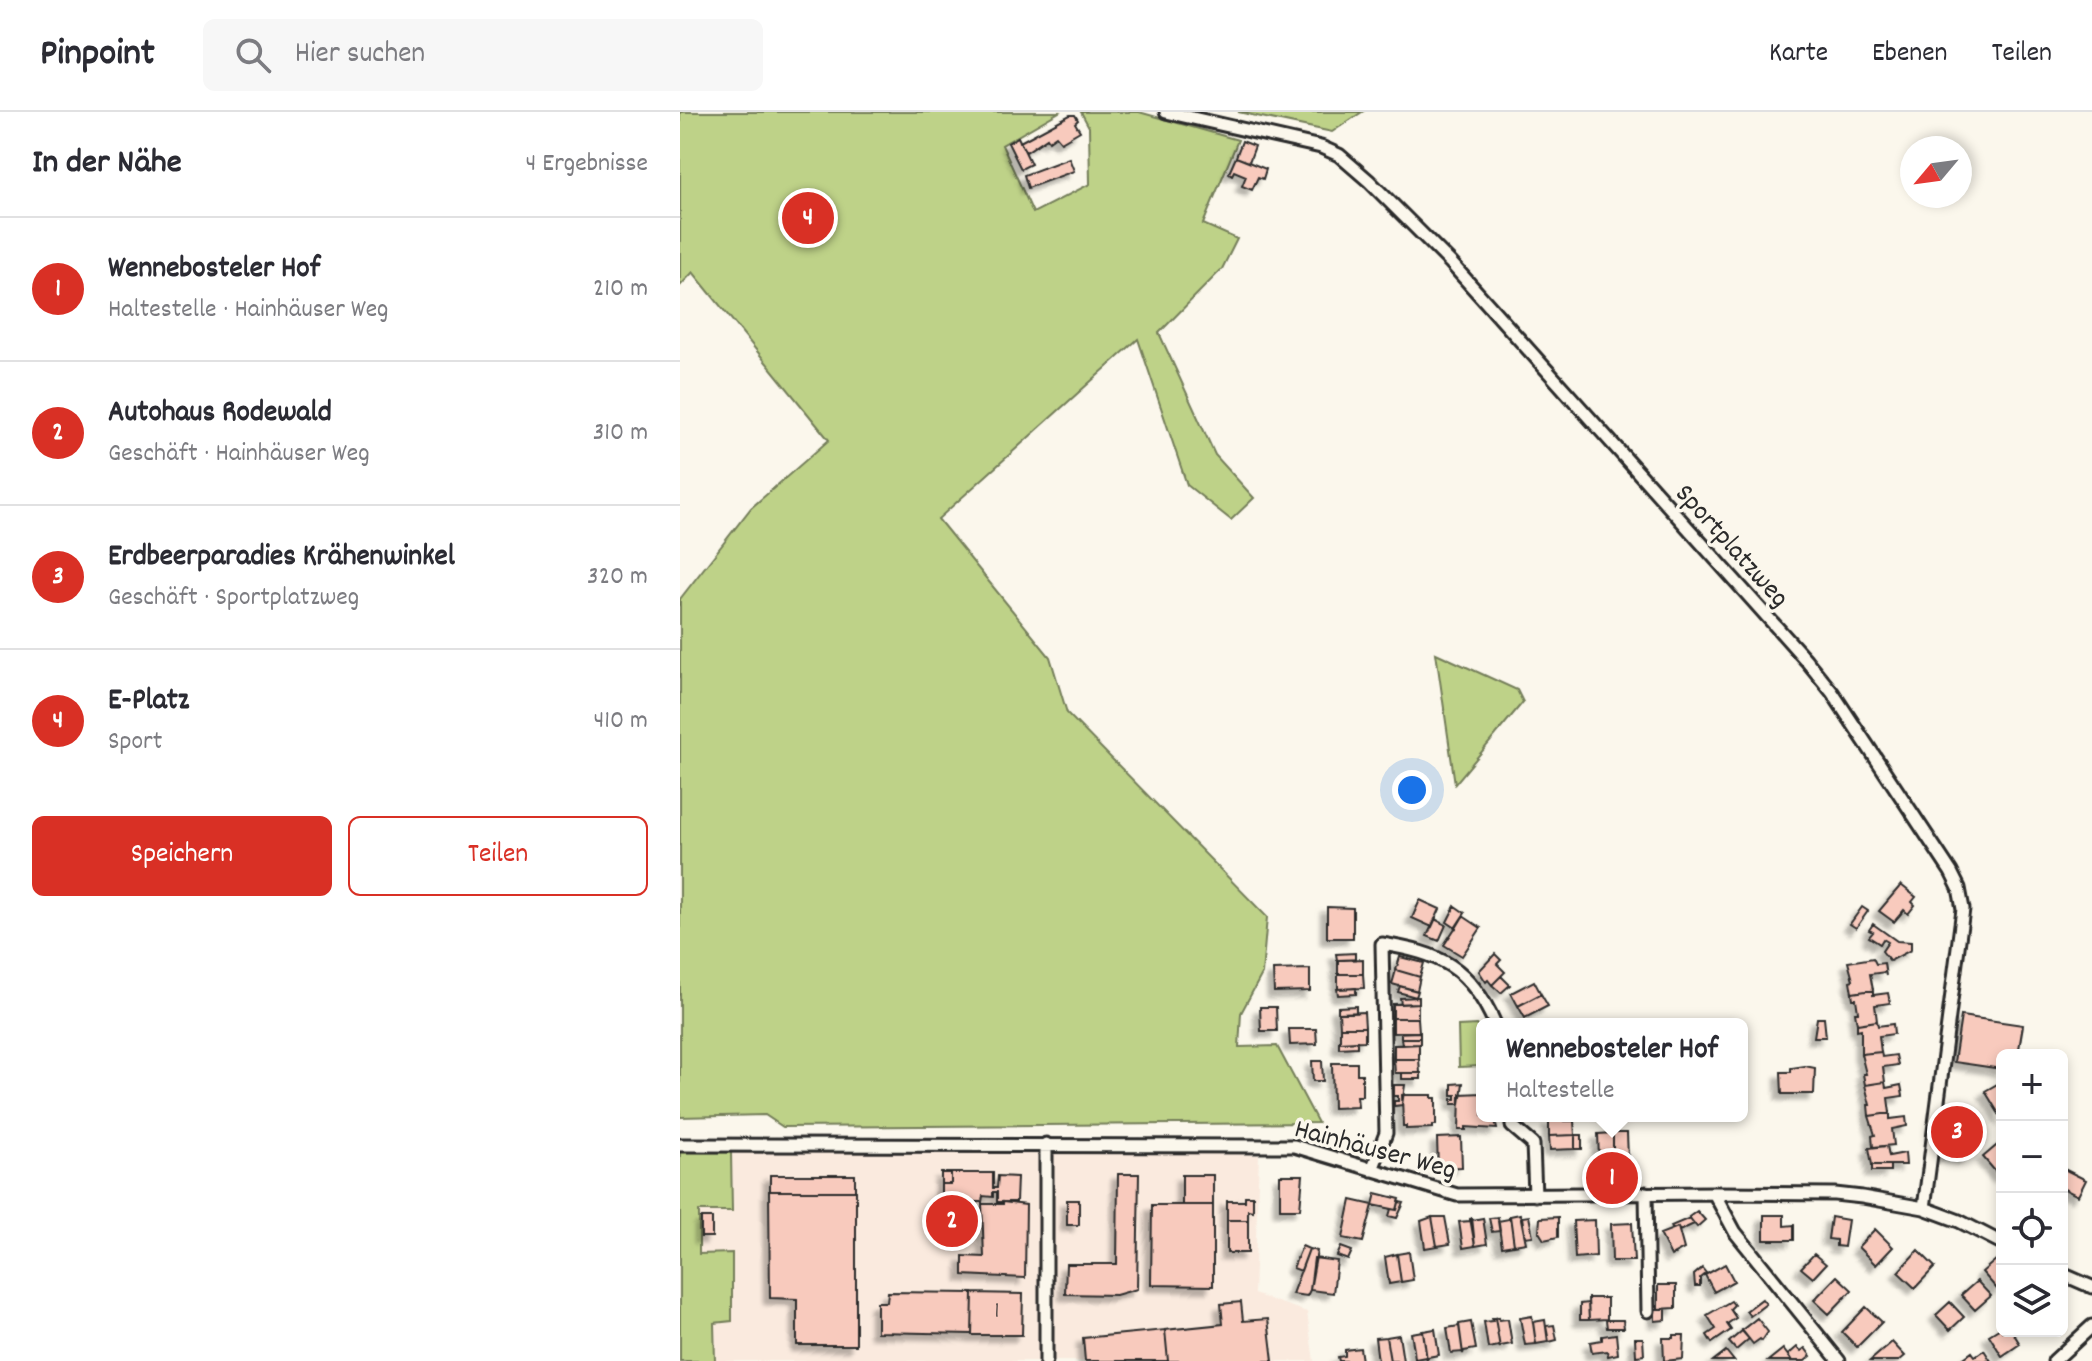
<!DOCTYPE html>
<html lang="de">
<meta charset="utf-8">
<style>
:root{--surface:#fff;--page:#f7f7f7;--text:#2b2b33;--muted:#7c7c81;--line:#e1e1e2;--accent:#d93025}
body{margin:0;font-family:Dekko,sans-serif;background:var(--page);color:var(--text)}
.controls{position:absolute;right:24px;bottom:24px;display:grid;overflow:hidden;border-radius:12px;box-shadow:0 4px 12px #0003}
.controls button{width:72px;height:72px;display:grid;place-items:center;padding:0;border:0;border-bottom:2px solid var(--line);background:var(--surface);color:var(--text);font:40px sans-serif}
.compass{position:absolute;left:1220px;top:24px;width:72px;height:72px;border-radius:50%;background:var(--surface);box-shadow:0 4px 12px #0003;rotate:241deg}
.you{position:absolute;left:732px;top:678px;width:28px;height:28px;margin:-20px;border:6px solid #fff;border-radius:50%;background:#1a73e8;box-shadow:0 0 0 12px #1a73e833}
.badge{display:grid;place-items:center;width:52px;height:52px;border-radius:50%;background:var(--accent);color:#fff;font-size:26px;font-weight:700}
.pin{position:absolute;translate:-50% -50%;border:4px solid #fff;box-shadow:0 2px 8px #0006}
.popup{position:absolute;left:796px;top:906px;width:272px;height:104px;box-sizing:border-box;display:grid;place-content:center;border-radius:12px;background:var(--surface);filter:drop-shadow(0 2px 6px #0005);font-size:26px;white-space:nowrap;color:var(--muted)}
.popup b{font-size:30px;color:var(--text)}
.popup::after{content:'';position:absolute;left:50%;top:100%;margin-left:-16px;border:16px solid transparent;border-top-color:var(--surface)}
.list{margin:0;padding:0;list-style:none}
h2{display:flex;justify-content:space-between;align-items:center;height:104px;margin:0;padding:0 32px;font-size:34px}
h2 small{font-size:26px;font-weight:400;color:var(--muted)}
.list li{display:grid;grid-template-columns:52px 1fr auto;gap:24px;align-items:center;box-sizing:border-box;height:144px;padding:0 32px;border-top:2px solid var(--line)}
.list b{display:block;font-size:30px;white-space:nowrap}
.list p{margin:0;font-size:26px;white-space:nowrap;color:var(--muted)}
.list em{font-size:26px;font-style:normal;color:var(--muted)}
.actions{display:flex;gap:16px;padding:24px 32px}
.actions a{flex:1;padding:18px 0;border:2px solid var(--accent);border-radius:12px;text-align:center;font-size:28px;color:var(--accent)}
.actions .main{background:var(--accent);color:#fff}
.icon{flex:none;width:44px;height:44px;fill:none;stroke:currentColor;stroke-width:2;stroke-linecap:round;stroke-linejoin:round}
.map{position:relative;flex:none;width:1412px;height:1249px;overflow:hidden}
header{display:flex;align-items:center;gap:48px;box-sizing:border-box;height:112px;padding:0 40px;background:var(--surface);border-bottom:2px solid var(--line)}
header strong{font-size:38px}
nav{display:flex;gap:44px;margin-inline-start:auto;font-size:28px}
.search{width:560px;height:72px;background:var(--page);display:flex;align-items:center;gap:20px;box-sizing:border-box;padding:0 28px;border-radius:12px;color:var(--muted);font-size:30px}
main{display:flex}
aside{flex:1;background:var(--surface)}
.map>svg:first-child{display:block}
.built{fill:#faeade}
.green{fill:#bed288;stroke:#747e5a;stroke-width:2}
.building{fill:#f8cabd;stroke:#2b2b2b;stroke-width:2;filter:url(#shadow)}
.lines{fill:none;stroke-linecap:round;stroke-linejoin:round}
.minor-casing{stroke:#2b2b2b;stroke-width:17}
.minor{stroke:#fbf7ec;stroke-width:11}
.labels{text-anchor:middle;stroke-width:7;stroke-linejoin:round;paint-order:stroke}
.number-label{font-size:24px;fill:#5e5350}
.street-label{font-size:28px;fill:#2b2b2b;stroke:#fbf7ec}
</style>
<header>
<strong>Pinpoint</strong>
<div class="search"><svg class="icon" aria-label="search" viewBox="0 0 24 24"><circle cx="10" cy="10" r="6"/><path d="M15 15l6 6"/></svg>Hier suchen</div>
<nav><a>Karte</a><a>Ebenen</a><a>Teilen</a></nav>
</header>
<main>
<aside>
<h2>In der Nähe<small>4 Ergebnisse</small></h2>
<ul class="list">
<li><span class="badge">1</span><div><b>Wennebosteler Hof</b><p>Haltestelle · Hainhäuser Weg</p></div><em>210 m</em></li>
<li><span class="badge">2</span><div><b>Autohaus Rodewald</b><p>Geschäft · Hainhäuser Weg</p></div><em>310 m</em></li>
<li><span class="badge">3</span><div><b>Erdbeerparadies Krähenwinkel</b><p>Geschäft · Sportplatzweg</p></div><em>320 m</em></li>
<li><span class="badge">4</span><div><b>E-Platz</b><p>Sport</p></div><em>410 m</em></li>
</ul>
<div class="actions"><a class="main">Speichern</a><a>Teilen</a></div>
</aside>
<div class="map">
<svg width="1412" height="1249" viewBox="0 0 1412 1249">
<defs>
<filter id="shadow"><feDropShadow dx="-6" dy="6" stdDeviation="2" flood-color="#0004"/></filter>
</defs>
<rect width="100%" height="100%" fill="#fbf7ec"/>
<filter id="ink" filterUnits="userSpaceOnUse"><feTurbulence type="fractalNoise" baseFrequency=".0125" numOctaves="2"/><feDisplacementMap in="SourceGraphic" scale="16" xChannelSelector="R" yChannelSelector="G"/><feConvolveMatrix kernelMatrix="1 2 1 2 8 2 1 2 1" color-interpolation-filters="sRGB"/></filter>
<g filter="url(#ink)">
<path class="built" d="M369 1032 579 1043 574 1182 627 1200 634 1249H35L34 1210 52 1209V1142H19V1099H52L51 1040Z"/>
<path class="green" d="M0 0H379L322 33 353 101 410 72 409 15 401 0H459L558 28 523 112 557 127 542 157 479 221 535 343 574 386 551 408 507 373 458 227 258 407 370 545 387 601 587 805 582 862 561 901 559 935 597 934 638 1011 103 1015 85 1003 0 1005V487L71 396 149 328 13 160 0 174Z
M558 0H682L652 20Z
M756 541 837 578 843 590 775 672Z
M797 913 802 919V954L779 955 778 914Z
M51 1040 52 1099H19V1142L52 1141V1209L34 1211 35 1249H0V1040Z"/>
<path class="building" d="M390 3H395L398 8 395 11 400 19 381 30 376 24 369 29 367 26 346 40 340 30Z
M338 25 351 52 341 57 328 31Z
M562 29 575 34 569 50 556 45Z
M556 45 586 57 583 67 578 65 572 78 562 74 566 64 554 59 552 63 549 61Z
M389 46 394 59 348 76 344 63Z
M1221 773 1236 785 1232 790 1235 793 1228 802 1224 798 1214 810 1199 799Z
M740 788 760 797 752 815 732 806Z
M775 794 785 801 776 816 767 810Z
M647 795 673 796V826H647Z
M1182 795 1188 799 1176 816 1170 812Z
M783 804 801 816 782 844 764 833Z
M755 807 766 813 759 829 747 824Z
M1193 812 1217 829 1231 830V838L1210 849 1202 839 1208 830 1203 827 1200 832 1189 825 1193 820 1189 818Z
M675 841V848H657L656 842Z
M815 842 821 848 817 852 825 860 812 873 808 868 806 870 799 859Z
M720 845 744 851 740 865 716 858Z
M1193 846 1196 852 1204 851 1206 864 1205 860 1190 862 1193 878 1172 881 1170 869 1173 868 1168 850Z
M683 847V862H658V848Z
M630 857V879L594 880 593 858Z
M716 858 740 865 737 879 712 872Z
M658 862H683L684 876 658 877Z
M821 864 830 873 821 881 812 873Z
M854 869 861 882 838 894 831 881Z
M720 874 738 879 736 885 718 880Z
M676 876V882L658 883 657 877Z
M1193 878V883L1208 881 1210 891 1195 893 1197 909 1177 912 1175 900H1178L1176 887H1173L1172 881Z
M861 882 868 894 845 906 838 894Z
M739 885V891L721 892 720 886Z
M738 891V906H713V892Z
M676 894V901H658V895Z
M580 895H596L597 919H581Z
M684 900 685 915H660L659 901Z
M1281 904 1343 913 1338 943H1322V957L1274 950Z
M713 906H738L739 920 713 921Z
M1137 906H1144L1146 925H1134Z
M1197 909 1198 914 1213 912 1214 922 1199 924 1201 940 1181 942V917L1177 918V912Z
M660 915H685V929L660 930Z
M609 917H636L637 932 610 933Z
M721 920H740V926H721Z
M721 926H740V932L722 933Z
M677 929V935L659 936V930Z
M739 932V947H714V933Z
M1201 940 1202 945 1216 943 1218 953 1203 955 1205 970 1185 973 1183 962H1186L1181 942Z
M714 947H739L740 961H715Z
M632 949H642L643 969H633Z
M652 951H677V962H682V984H677L678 995 653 996Z
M1125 954 1135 956 1134 982H1102L1101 960H1111V956Z
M722 961H741V967H722Z
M1205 970 1206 976 1221 973 1223 984 1208 986 1210 1001 1189 1004 1188 993H1190L1185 973Z
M1321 970 1322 972V1007L1305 979Z
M783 971 780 992H772V987H776V983H772V972Z
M714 973H725L722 993 714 994V989H718V984H714Z
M802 981V1004H814L817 1017 786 1015V1018H779L780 982Z
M722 983H752V986H756V1013H753V1016L726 1017V1014H723Z
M1267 994 1294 998 1287 1046 1261 1043Z
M1210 1001V1007L1226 1005 1227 1014 1212 1017 1214 1033 1193 1035 1192 1024 1195 1023 1189 1004Z
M869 1009H894L895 1023 869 1024Z
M933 1021H947L948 1046 933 1047Z
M933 1021V1047H919L918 1022Z
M895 1023V1037L870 1038 869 1024Z
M895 1023H902V1037H895Z
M781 1025 782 1055 758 1056 757 1026Z
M1322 1029V1063L1320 1065 1303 1045Z
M1207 1034 1209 1044 1225 1041 1226 1053H1192L1189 1036Z
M1192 1053H1210V1059H1192Z
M1384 1057 1406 1068 1398 1084 1382 1076Z
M261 1061H271V1072H261Z
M271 1061H313V1076H317L318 1064 337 1065 336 1090H317V1080H313V1085L303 1084 302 1090H261V1072H271Z
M438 1062H459L457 1177 436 1183 385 1182 386 1152H437Z
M90 1063H175V1079H90Z
M502 1063H533V1093H502Z
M600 1063H623L620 1097H600Z
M89 1079H176V1233H117V1187L90 1186Z
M696 1081 720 1087 717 1098 693 1093Z
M565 1084H573V1099L568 1098V1108H547V1089H565Z
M387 1088H399V1113H387Z
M671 1088 693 1093 683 1130 663 1126Z
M323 1090 346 1093 345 1166 283 1163V1144L304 1145 302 1092H323Z
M719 1090 724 1091 717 1106 709 1104 711 1097 717 1098Z
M472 1093H533V1174L471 1173Z
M1017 1099 1025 1108 1017 1115 1009 1105Z
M840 1102 846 1131 834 1133 830 1104Z
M1084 1103H1104V1114L1114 1113V1128H1084Z
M829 1104H830L834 1133 822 1135 818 1109 829 1107Z
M849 1104 853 1124 845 1125 842 1105Z
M752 1105H765L770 1132 757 1134Z
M752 1105 757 1134 745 1136 741 1109Z
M792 1105V1108L803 1106 807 1132 795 1134Z
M818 1105 820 1119 812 1120 809 1106Z
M878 1105V1125L864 1128 859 1120 860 1106Z
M1151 1105 1168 1108 1164 1135 1156 1134V1128L1148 1127Z
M21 1106H32V1125H21Z
M790 1106 795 1134 783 1136 779 1110 790 1109Z
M1010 1106 1014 1112 999 1119 998 1115 992 1117 991 1114Z
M547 1108H568V1141H547Z
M915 1108 916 1144 895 1146 893 1109Z
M952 1111 954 1149H932L931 1112Z
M998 1115 1004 1137 991 1144 980 1122Z
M1195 1117 1213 1135 1196 1153 1178 1135Z
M622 1134 629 1137 621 1159 613 1156Z
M661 1135 672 1139 668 1148 657 1144Z
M629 1137 637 1139 630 1178 627 1184 612 1182Z
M1238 1138 1255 1155 1235 1176 1218 1160Z
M729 1140 733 1168 721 1170 717 1142Z
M717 1142 721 1170 709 1172 705 1145Z
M1134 1142 1146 1152 1133 1166 1121 1156Z
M634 1146 657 1149 653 1181 630 1178Z
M1318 1146 1322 1150V1172L1317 1177 1302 1160Z
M1045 1152 1054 1169 1034 1180 1025 1163Z
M1022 1156 1026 1161 1020 1166V1174H1015L1014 1163Z
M1157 1164 1172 1178 1149 1202 1134 1188Z
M1297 1169 1311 1184 1295 1198 1281 1183Z
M978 1173H996V1196L978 1197Z
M208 1180 293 1181 292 1222 197 1220V1190H207Z
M293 1181 343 1182 342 1223H292Z
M908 1186H927V1207L909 1208Z
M1082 1187 1086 1192 1070 1204 1066 1199Z
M1051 1189 1054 1193 1050 1197 1056 1206 1047 1212 1051 1218 1032 1231 1027 1223 1036 1217 1027 1203Z
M561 1190 563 1209 588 1207 593 1249H488L485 1218 543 1212 541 1192Z
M1270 1190 1284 1205 1270 1218 1256 1203Z
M908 1191 909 1208H900V1192Z
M1186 1195 1202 1210 1177 1235 1162 1220Z
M975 1197H986V1208L975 1209Z
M852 1204 856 1232 845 1233 840 1206Z
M819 1205V1208L828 1207 832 1232 820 1234V1236L815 1206Z
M812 1206H815L820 1236 819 1234 808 1236 804 1210 813 1209Z
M1077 1206 1088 1220 1082 1229 1080 1227 1073 1232 1062 1218Z
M865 1208 868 1230 856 1232 853 1210Z
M926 1208H943L944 1216H927Z
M791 1210 796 1237 784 1239 783 1242 779 1212Z
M874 1213 877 1228 869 1230 866 1214Z
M779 1214 783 1242V1240L771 1241 767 1216Z
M1322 1215V1219H1332L1340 1232 1322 1244 1309 1223Z
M755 1217 759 1243 748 1245 747 1248 743 1219Z
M485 1218 488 1249H405L403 1226Z
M743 1219 747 1248 746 1245 735 1247 734 1238 731 1221Z
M1062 1219 1069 1227 1056 1238 1049 1230Z
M936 1222 938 1242 928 1244 927 1239 912 1241 910 1230 922 1228V1224Z
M719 1223 723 1249H710L706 1225Z
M994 1223H1004L1003 1247 984 1249 983 1226H994Z
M706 1225 710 1249H698L695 1226Z
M955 1226H963L964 1243 956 1244Z
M1212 1230 1225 1244 1219 1249H1190Z
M1117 1235 1121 1239 1125 1236 1131 1244 1125 1249H1112L1108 1243Z
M680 1236 682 1249H659L658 1245 665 1244V1238Z
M1103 1237 1112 1249H1088Z
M1304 1238 1311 1249 1281 1248 1292 1240 1295 1244Z
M1046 1239 1054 1249H1033Z"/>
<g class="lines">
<defs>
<path id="minor" d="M486 0 641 35 659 43 689 69 771 151 1126 548 1152 580 1271 760 1279 776 1283 797 1244 1096
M832 1004V1014L853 1032 855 1083
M0 1033 614 1034 777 1083 1034 1081 1155 1082 1182 1085 1244 1096 1279 1109 1322 1131
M692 1058 706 1021 702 832C759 841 790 854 815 912
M966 1081 968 1199
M1034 1081 1055 1120 1159 1249
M1382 1162 1412 1175
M366 1249V1032
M1374 1249 1412 1214"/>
</defs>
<use href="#minor" class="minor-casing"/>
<use href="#minor" class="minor"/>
</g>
</g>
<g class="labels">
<g class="number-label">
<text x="317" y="1205">1</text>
</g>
<g class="street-label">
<text transform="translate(1054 432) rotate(48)" y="10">Sportplatzweg</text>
<text transform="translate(696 1035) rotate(15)" y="10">Hainhäuser Weg</text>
</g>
</g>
</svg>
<div class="controls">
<button>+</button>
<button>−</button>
<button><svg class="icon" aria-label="locate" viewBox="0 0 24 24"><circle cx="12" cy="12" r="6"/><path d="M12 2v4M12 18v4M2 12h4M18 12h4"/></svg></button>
<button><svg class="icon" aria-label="layers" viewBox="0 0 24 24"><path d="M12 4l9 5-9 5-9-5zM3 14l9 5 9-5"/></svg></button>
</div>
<svg class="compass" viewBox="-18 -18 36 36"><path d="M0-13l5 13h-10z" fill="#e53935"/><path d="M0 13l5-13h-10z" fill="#7c7c81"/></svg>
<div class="you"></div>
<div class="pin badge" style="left:932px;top:1066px">1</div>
<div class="popup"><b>Wennebosteler Hof</b>Haltestelle</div>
<div class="pin badge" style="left:272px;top:1109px">2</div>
<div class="pin badge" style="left:1277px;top:1020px">3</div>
<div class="pin badge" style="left:128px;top:106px">4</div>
</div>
</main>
